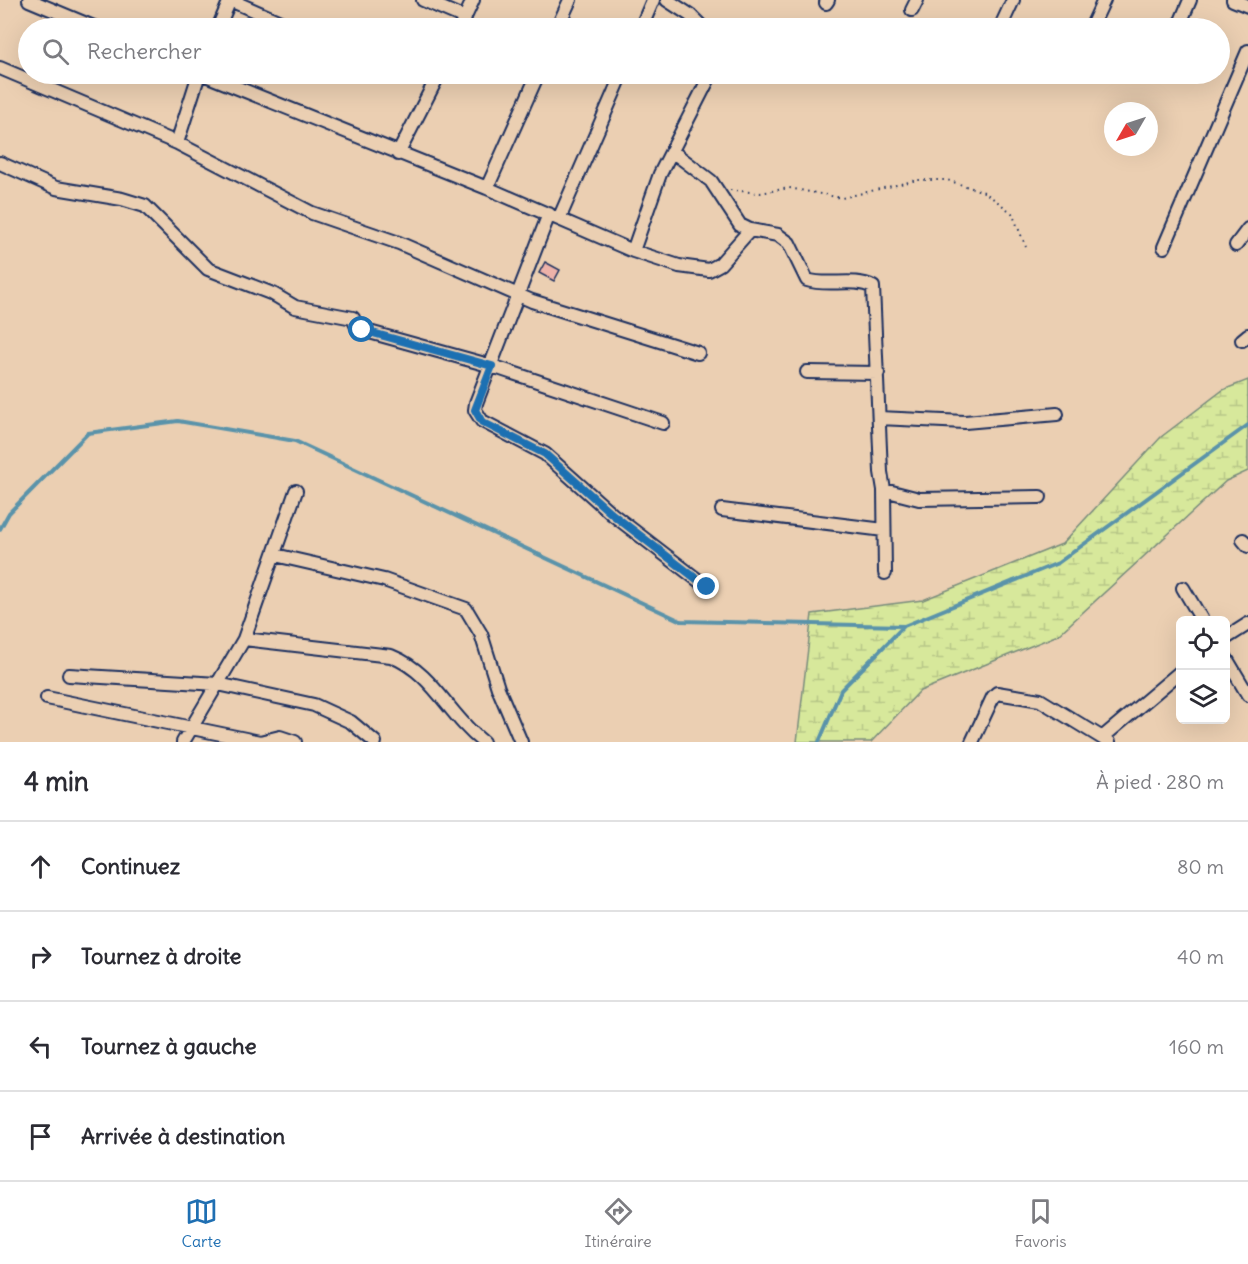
<!DOCTYPE html>
<html lang="fr">
<meta charset="utf-8">
<style>
:root{--surface:#fff;--page:#f7f7f7;--text:#2b2b33;--muted:#7c7c81;--line:#e1e1e2;--accent:#1f6fb2}
body{margin:0;font-family:Delius,sans-serif;background:var(--page);color:var(--text)}
.controls{position:absolute;right:18px;bottom:18px;display:grid;overflow:hidden;border-radius:9px;box-shadow:0 6px 24px #0002}
.controls button{width:54px;height:54px;display:grid;place-items:center;padding:0;border:0;border-bottom:2px solid var(--line);background:var(--surface);color:var(--text);font:30px sans-serif}
.compass{position:absolute;left:1104px;top:102px;width:54px;height:54px;border-radius:50%;background:var(--surface);box-shadow:0 6px 24px #0002;rotate:231deg}
.stop{position:absolute;width:18px;height:18px;margin:-14px;border:4px solid #1f6fb2;border-radius:50%;background:#fff}
.stop.end{background:#1f6fb2;border-color:#fff;box-shadow:0 2px 6px #0008}
.list{margin:0;padding:0;list-style:none}
h2{display:flex;justify-content:space-between;align-items:center;height:78px;margin:0;padding:0 24px;font-size:26px}
h2 small{font-size:20px;font-weight:400;color:var(--muted)}
.list li{display:grid;grid-template-columns:39px 1fr auto;gap:18px;align-items:center;box-sizing:border-box;height:90px;padding:0 24px;border-top:2px solid var(--line)}
.list b{display:block;font-size:22px;white-space:nowrap}
.list em{font-size:20px;font-style:normal;color:var(--muted)}
.icon{flex:none;width:33px;height:33px;fill:none;stroke:currentColor;stroke-width:2;stroke-linecap:round;stroke-linejoin:round}
.map{position:relative;flex:none;width:1248px;height:742px;overflow:hidden}
.search{position:absolute;background:var(--surface);box-shadow:0 6px 24px #0002;left:18px;right:18px;top:18px;height:66px;display:flex;align-items:center;gap:15px;box-sizing:border-box;padding:0 21px;border-radius:33px;color:var(--muted);font-size:22px}
.sheet{height:438px;background:var(--surface)}
nav{display:flex;justify-content:space-around;align-items:center;box-sizing:border-box;height:84px;border-top:2px solid var(--line);background:var(--surface);font-size:16px;color:var(--muted)}
nav a{display:grid;justify-items:center;gap:3px}
nav .on{color:var(--accent)}
.map>svg:first-child{display:block}
.wetland{fill:url(#wetland-marsh);stroke:#798c7c;stroke-width:1.5}
.lines{fill:none;stroke-linecap:round;stroke-linejoin:round}
.stream{stroke:#5a93aa;stroke-width:4}
.building{fill:#edb2a9;stroke:#1b2f5e;stroke-width:1.5}
.minor-casing{stroke:#1b2f5e;stroke-width:16}
.path{stroke:#1b2f5e;stroke-width:2;stroke-dasharray:1.5 4.5;stroke-linecap:butt}
.minor{stroke:#ebcfb2;stroke-width:12}
.route{stroke:#1f6fb2;stroke-width:8}
</style>
<div class="map">
<svg width="1248" height="742" viewBox="0 0 1248 742">
<defs>
<pattern id="wetland-marsh" width="20" height="14" patternUnits="userSpaceOnUse" patternTransform="scale(1.5)"><rect width="20" height="14" fill="#d7e89b"/><path d="M1 5h8M5 5V1M11 12h8M15 12V8" fill="none" stroke="#b8c788"/></pattern>
</defs>
<rect width="100%" height="100%" fill="#ebcfb2"/>
<filter id="ink" filterUnits="userSpaceOnUse"><feTurbulence type="fractalNoise" baseFrequency=".0167" numOctaves="2"/><feDisplacementMap in="SourceGraphic" scale="12" xChannelSelector="R" yChannelSelector="G"/><feConvolveMatrix kernelMatrix="1 2 1 2 8 2 1 2 1" color-interpolation-filters="sRGB"/></filter>
<g filter="url(#ink)">
<path class="wetland" d="M1248 380V471L1226 481 1058 635 920 691 871 742H797L812 614 923 600 1062 544 1161 437 1223 390Z"/>
<g class="lines">
<path class="stream" d="M0 529 9 513 88 433 178 421 295 441 681 621 904 626 1058 563 1248 425
M819 742 841 690 904 626"/>
</g>
<path class="building" d="M545 262 560 270 554 281 539 273Z"/>
<g class="lines">
<defs>
<path id="minor" d="M29 0 96 28
M230 0 294 28
M423 0 465 18
M667 0 690 15 703 28
M1233 0 1248 6
M826 3 828 0
M912 10 917 0
M218 28 230 0
M460 28 473 0
M557 28 570 0
M641 28 653 0
M1000 28 1013 0
M1091 28 1104 0
M1178 28 1190 0
M0 68 177 143 312 213 399 243 532 301 698 353
M203 74 487 188 633 251 679 266 709 270 720 264 750 230
M414 74 435 81
M177 143 199 74
M673 152 711 181 740 225 750 230 778 235 789 243 807 280C828 287 853 277 873 287L881 472 884 490 885 573
M398 154 439 74
M0 163 56 188 122 199 145 206 208 269 273 294 295 307 353 318 357 327 362 330 492 366 663 423
M487 188 538 74
M549 214 476 403 475 410 482 421 545 454 612 514 707 587
M559 219 622 74
M1236 245 1248 229
M1164 247 1248 51
M633 251 660 174 711 74
M1242 340 1248 335
M807 372 878 373
M879 418 965 422 1057 414
M884 490 919 499 1040 497
M722 510 884 530
M1243 540 1248 546
M275 555 384 580 466 609 481 634 498 688 521 742
M1183 588 1202 620
M1226 638 1248 624
M244 639 391 656C434 673 448 715 483 742
M1226 658 1248 695
M69 675 218 684 314 705 351 722 375 742
M47 698 260 742 280 737 295 742
M1103 737 1180 672
M183 742 244 639 296 491
M972 742 993 697 997 693 1040 700 1109 742"/>
</defs>
<use href="#minor" class="minor-casing"/>
<path class="path" d="M730 190 760 193 789 188 842 198 917 180H947L984 192 1002 205 1012 213 1026 247"/>
<use href="#minor" class="minor"/>
</g>
</g>
<g class="lines" filter="url(#ink)">
<path class="route" d="M362 330 492 366 475 410 482 422 545 454 612 514 707 587"/>
</g>
</svg>
<div class="controls">
<button><svg class="icon" aria-label="locate" viewBox="0 0 24 24"><circle cx="12" cy="12" r="6"/><path d="M12 2v4M12 18v4M2 12h4M18 12h4"/></svg></button>
<button><svg class="icon" aria-label="layers" viewBox="0 0 24 24"><path d="M12 4l9 5-9 5-9-5zM3 14l9 5 9-5"/></svg></button>
</div>
<svg class="compass" viewBox="-18 -18 36 36"><path d="M0-13l5 13h-10z" fill="#e53935"/><path d="M0 13l5-13h-10z" fill="#7c7c81"/></svg>
<div class="stop" style="left:362px;top:330px"></div>
<div class="stop end" style="left:707px;top:587px"></div>
<div class="search"><svg class="icon" aria-label="search" viewBox="0 0 24 24"><circle cx="10" cy="10" r="6"/><path d="M15 15l6 6"/></svg>Rechercher</div>
</div>
<section class="sheet">
<h2>4 min<small>À pied · 280 m</small></h2>
<ul class="list">
<li><svg class="icon" aria-label="ahead" viewBox="0 0 24 24"><path d="M12 20V5M6 11l6-6 6 6"/></svg><div><b>Continuez</b></div><em>80 m</em></li>
<li><svg class="icon" aria-label="right" viewBox="0 0 24 24"><path d="M7 20v-9h11M14 6l5 5-5 5"/></svg><div><b>Tournez à droite</b></div><em>40 m</em></li>
<li><svg class="icon" aria-label="left" viewBox="0 0 24 24"><path d="M17 20v-9H6M10 6l-5 5 5 5"/></svg><div><b>Tournez à gauche</b></div><em>160 m</em></li>
<li><svg class="icon" aria-label="arrive" viewBox="0 0 24 24"><path d="M6 21V4h12l-3 4 3 4H6"/></svg><div><b>Arrivée à destination</b></div></li>
</ul>
</section>
<nav>
<a class="on"><svg class="icon" aria-label="map" viewBox="0 0 24 24"><path d="M3 6l6-2 6 2 6-2v14l-6 2-6-2-6 2zM9 4v14M15 6v14"/></svg>Carte</a>
<a><svg class="icon" aria-label="directions" viewBox="0 0 24 24"><path d="M12 3l9 9-9 9-9-9zM9 14v-3h6M13 9l2 2-2 2"/></svg>Itinéraire</a>
<a><svg class="icon" aria-label="saved" viewBox="0 0 24 24"><path d="M7 4h10v16l-5-4-5 4z"/></svg>Favoris</a>
</nav>
